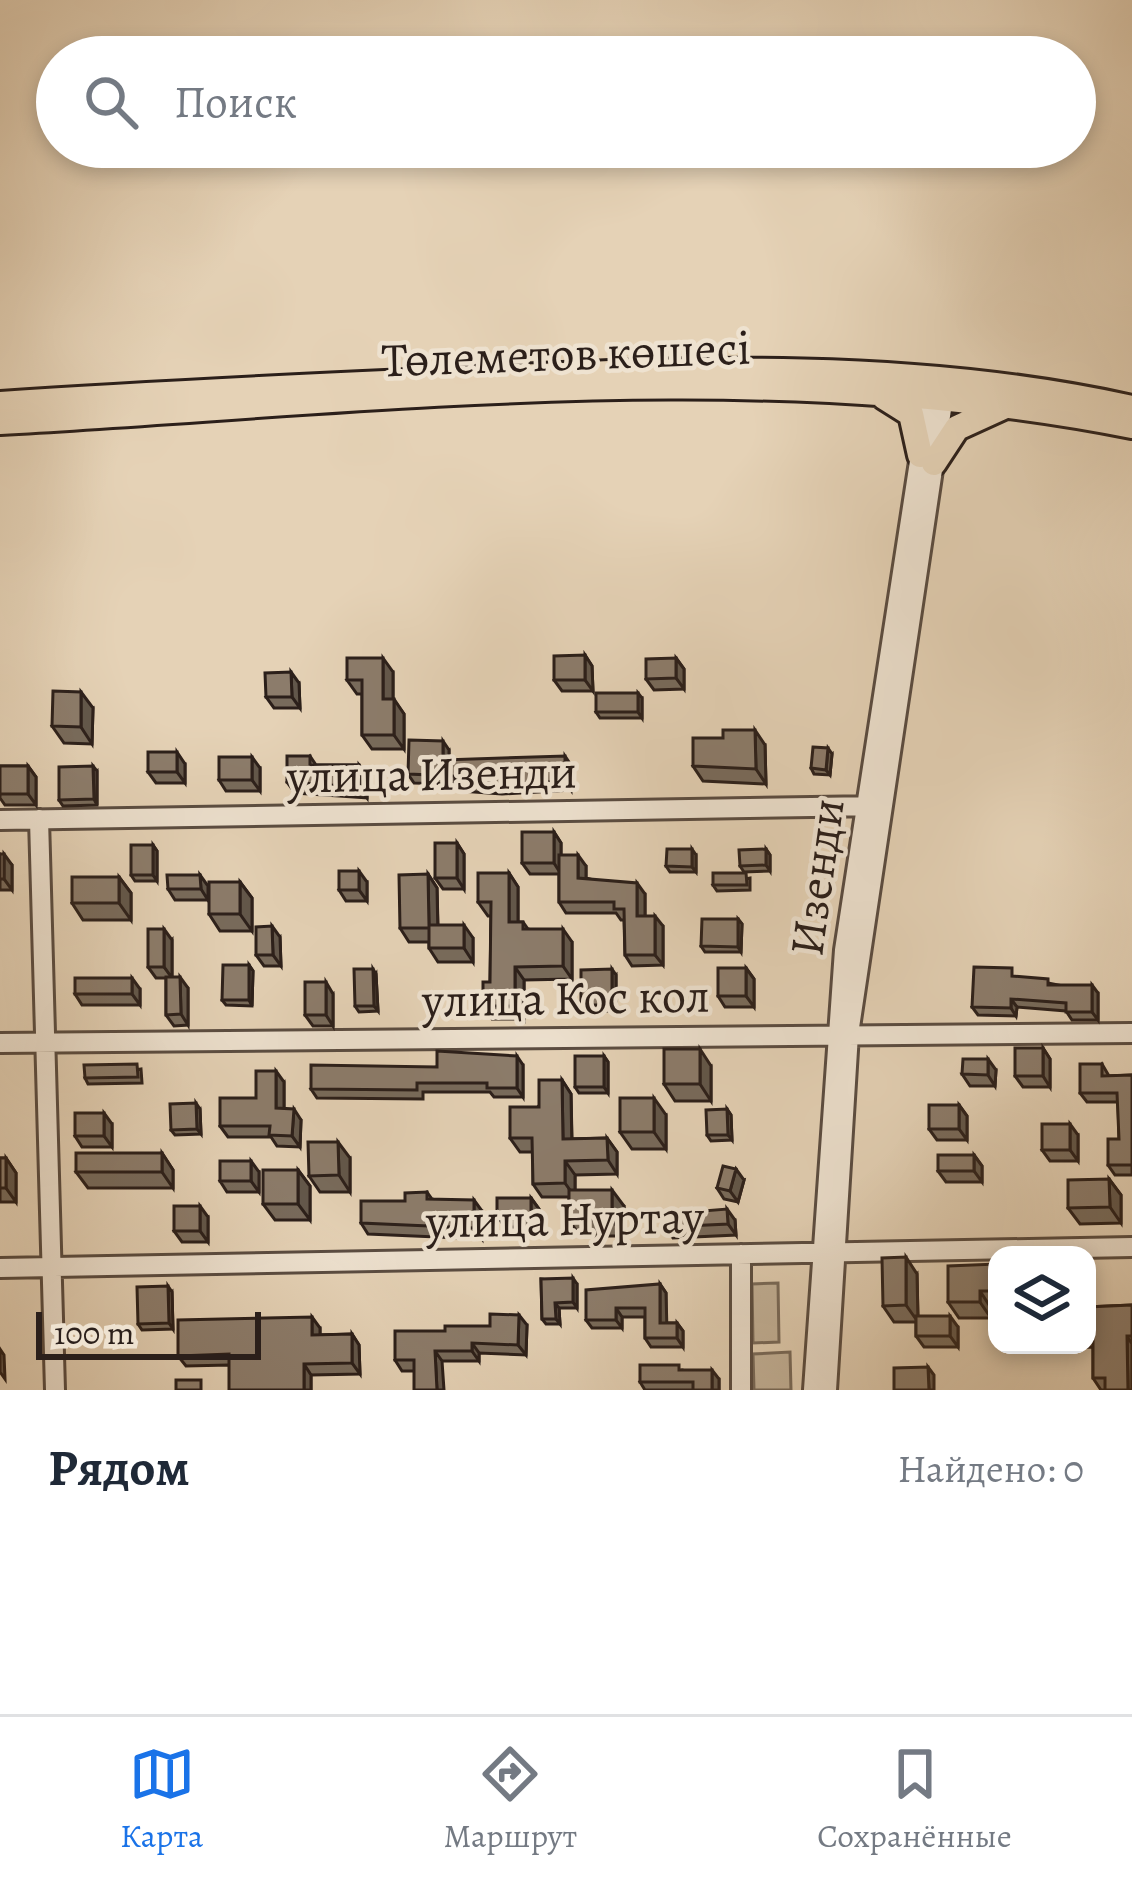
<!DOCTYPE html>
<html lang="ru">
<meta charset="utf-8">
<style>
:root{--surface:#fff;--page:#f6f6f7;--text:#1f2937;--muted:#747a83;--line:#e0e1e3;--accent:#1a73e8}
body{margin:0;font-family:Alegreya,serif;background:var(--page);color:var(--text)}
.controls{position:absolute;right:36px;bottom:36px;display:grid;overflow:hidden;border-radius:24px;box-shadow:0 6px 18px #0003}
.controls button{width:108px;height:108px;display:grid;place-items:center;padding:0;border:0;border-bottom:3px solid var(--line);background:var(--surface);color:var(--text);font:60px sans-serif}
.scale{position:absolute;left:36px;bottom:30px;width:225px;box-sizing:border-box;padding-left:12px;border:6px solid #2b1f1a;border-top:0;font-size:33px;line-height:42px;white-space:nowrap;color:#2b1f1a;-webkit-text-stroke:9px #eee2d0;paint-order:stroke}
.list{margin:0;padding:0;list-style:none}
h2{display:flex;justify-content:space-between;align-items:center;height:156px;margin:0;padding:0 48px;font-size:51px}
h2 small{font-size:39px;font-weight:400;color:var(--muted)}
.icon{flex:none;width:66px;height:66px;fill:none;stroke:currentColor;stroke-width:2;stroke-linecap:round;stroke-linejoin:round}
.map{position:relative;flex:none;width:1132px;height:1390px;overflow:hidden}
.search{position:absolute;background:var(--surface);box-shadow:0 6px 18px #0003;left:36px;right:36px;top:36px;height:132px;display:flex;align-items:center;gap:30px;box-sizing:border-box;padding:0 42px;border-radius:66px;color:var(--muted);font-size:45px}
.sheet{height:324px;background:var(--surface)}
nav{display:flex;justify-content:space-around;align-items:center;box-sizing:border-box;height:168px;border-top:3px solid var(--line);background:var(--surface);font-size:33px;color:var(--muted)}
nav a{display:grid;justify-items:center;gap:6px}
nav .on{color:var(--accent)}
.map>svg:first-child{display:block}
.green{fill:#c5b49b;stroke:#786a5a;stroke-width:3}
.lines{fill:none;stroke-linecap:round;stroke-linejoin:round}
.minor-casing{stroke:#5a4c41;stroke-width:24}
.major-casing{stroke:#2b1f1a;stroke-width:30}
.minor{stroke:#eee2d0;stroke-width:18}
.major{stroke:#e5d2b6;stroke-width:24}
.wall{fill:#786b5c;stroke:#2b1f1a;stroke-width:3}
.shaded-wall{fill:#62574b;stroke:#2b1f1a;stroke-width:3}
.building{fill:#8c7c6b;stroke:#2b1f1a;stroke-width:3}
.labels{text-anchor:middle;stroke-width:9;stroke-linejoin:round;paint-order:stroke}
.street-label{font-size:48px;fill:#2b1f1a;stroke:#eee2d0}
</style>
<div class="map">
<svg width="1132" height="1390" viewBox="0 0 1132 1390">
<rect width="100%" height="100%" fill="#e5d2b6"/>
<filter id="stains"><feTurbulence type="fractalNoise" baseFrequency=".00167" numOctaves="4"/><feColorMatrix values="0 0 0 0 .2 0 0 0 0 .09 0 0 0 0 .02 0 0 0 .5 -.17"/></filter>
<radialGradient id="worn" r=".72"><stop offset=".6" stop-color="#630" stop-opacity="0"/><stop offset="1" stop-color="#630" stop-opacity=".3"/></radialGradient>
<path class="green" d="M778 1283 779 1342 753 1343 752 1284Z
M790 1352 791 1390H754L753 1354Z"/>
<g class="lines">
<defs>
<path id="minor" d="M39 819 55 1390
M0 820 877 806
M0 1043 1132 1033
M0 1268 1132 1247
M741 1390V1254
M813 1390 844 950 930 390
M827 1390 849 1034 945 389"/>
<path id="major" d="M884 397 911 414 920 455
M0 404C157 393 314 386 472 379 691 368 916 360 1132 408
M0 422C374 401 761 352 1132 426
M934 463 957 428 1003 407"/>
</defs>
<use href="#minor" class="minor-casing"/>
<use href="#major" class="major-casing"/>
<use href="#minor" class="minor"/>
<use href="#major" class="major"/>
</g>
<path class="wall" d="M585 655 592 666 593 691H562L554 680Z
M676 658 684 669V689L654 690 646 679Z
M393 672V699L404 714V749H372L362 735V694H357L347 680Z
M299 683 300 708H274L266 697Z
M642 698V718H600L596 712Z
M93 708 92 744 64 743 52 726Z
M765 745 766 784 703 781 693 766Z
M449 750V760L571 765V790L502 794 461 791 457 784 414 783 408 774Z
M832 754 830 775 814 774 811 768Z
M310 756 316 765H359L367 776V798L295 793 287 782Z
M185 764V783H156L148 772Z
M0 766H28L36 777V805H5L0 798Z
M260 768V791H226L219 780Z
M97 771V805L63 806 59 800Z
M554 832 561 843V855L586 866V878L645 894V916L663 926V965L632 966 625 955 624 920H621L616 913H566L559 902V874H530L522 863Z
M457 843 464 854V889H443L435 878Z
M153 845 157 851V881H135L131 875Z
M766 849 770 855V871L744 872 740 866Z
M0 854 12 865V890H0Z
M696 855V872H670L666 866Z
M509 873 518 887V922H523L528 929 572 942V979L524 980V1019H492L483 1006 490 982 491 916H488L478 902Z
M428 874 437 888 438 925 473 938V962H438L429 948V942H409L400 928Z
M200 875 208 900H175L168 889Z
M119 877 131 893V920H83L72 903Z
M750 878V890L717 891 713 885Z
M240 882 252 898V931H220L209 914Z
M367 882V901H346L339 890Z
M738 919 742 924 741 952H705L701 946Z
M280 937 281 966H264L256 955Z
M172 940V977L188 988V1025L174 1026 166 1015V978H156L148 967Z
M249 965 253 971 252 1006 226 1005 222 1000Z
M746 968 754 979V1007H725L718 996Z
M376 974 378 1011 359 1012 355 1006Z
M616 975V1011H585L581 1005Z
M1018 977 1098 993V1020H1072L1066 1011 1017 1007 1016 1016 978 1015 972 1007Z
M140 989V1005H82L75 994Z
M333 994V1026H313L305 1015Z
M1043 1048 1050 1059V1087H1023L1015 1076Z
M604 1056 608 1062V1093H579L575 1087Z
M1102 1064 1109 1076 1132 1075V1175H1115L1108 1165 1119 1139 1118 1102H1087L1080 1093Z
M523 1065V1097H494L490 1092H423V1099L317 1098 311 1089 437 1067Z
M711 1066V1101H675L664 1084Z
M141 1069 142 1083 88 1084 85 1078Z
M996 1070 995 1086H970L962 1074Z
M562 1080 571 1094 572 1139 607 1138 617 1152V1174L575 1175V1190L624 1206V1236H580L569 1220V1197H542L533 1184V1152H520L510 1138Z
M284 1082V1108L301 1120 300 1147 277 1146 271 1137H228L220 1126Z
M959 1105 967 1116V1140H937L929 1129Z
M200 1109 201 1134 175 1135 171 1130Z
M727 1109 731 1115 732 1140 711 1141 707 1135Z
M666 1115V1149H632L620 1132Z
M112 1124V1147H82L75 1136Z
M1078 1135V1161H1050L1042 1150Z
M162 1153 173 1170V1188H88L76 1172Z
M974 1155 982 1166V1182H946L938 1171Z
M0 1158H6L16 1173V1202H0Z
M350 1158V1192H320L309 1176Z
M298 1170 310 1186V1220H275L263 1204Z
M259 1172V1192H227L220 1181Z
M1109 1179 1121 1195V1223L1080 1224 1068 1208Z
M744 1180 738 1202 724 1199 717 1188Z
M427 1192 432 1199 482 1211V1239L368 1234 361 1223Z
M531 1198 539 1209V1227H505L497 1216Z
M208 1217V1242H182L174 1231Z
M735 1220 736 1235 673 1238 666 1227Z
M997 1264V1308H991V1318H959L948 1302Z
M917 1274 918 1316 958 1327V1347H924L916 1336V1322H894L883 1306Z
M541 1279 577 1284V1308H559L560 1324H546L542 1319Z
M660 1284 666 1293V1323H677L683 1331V1347H651L645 1338V1317H622V1328H592L586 1320Z
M172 1292 173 1329 142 1330 138 1324Z
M1132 1305V1390H1101L1093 1378V1347L1032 1350 1028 1345H1087V1307Z
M527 1325 526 1355 479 1353V1361H442L414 1371H402L395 1360 445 1331Z
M320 1328V1335L352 1334 359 1345 360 1374 311 1375V1390L229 1365 186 1366 178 1356Z
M682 1370 719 1379V1390H645L640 1382Z"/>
<path class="shaded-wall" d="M585 655 592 666 593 691 585 680Z
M383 658 393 672V714L383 699Z
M676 658 684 669V689L676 678Z
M291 672 299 683 300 708 292 697Z
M81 692 93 708 92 744 81 727Z
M638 693 642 698V718L638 712Z
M394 699 404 714V749L394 735Z
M755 730 765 745 766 784 756 769Z
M443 741 449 750V769L443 760Z
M828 748 832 754 830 775 826 770Z
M177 752 185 764V783L177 772Z
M565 756 571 765V790L565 781Z
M252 757 260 768V791L252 780Z
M359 765 367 776V798L359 787Z
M28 766 36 777V805L28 794Z
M93 766 97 771V805L94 799Z
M554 832 561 843V874L554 863Z
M457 843 464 854V889L457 878Z
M153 845 157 851V881L153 875Z
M692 849 696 855V872L692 867Z
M766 849 770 855V871L766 865Z
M4 854 12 865V890L4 879Z
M578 855 586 866V889L578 878Z
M359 871 367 882V901L359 890Z
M509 873 518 887V935L509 922Z
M428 874 437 888 438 938 429 925Z
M200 875 208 886V900L201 889Z
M119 877 131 893V920L119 903Z
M240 882 252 898V931L240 914Z
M637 883 645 894V926L637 916Z
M655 916 663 926V965L655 955Z
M738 919 742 924 741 952 738 947Z
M464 925 473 938V962L464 948Z
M272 926 280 937 281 966 273 955Z
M164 929 172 940V978L164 967Z
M563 929 572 942V979L563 966Z
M249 965 253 971 252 1006 249 1000Z
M515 967 524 980V1019L515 1006Z
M746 968 754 979V1007L746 996Z
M373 969 376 974 378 1011 374 1006Z
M612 969 616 975V1011L612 1005Z
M180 977 188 988V1025L181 1014Z
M132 978 140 989V1005L132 994Z
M326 982 333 994V1026L326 1015Z
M1092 985 1098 993V1020L1092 1012Z
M1011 999 1017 1007 1016 1016 1011 1008Z
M1043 1048 1050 1059V1087L1043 1076Z
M700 1049 711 1066V1101L700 1084Z
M517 1056 523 1065V1097L517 1088Z
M604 1056 608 1062V1093L604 1087Z
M988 1059 996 1070 995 1086 988 1075Z
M276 1071 284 1082V1119L276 1108Z
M562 1080 571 1094 572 1153 563 1139Z
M654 1098 666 1115V1149L654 1132Z
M196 1103 200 1109 201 1134 197 1129Z
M959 1105 967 1116V1140L959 1129Z
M294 1109 301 1120 300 1147 292 1136Z
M727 1109 731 1115 732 1140 728 1135Z
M104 1113 112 1124V1147L104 1136Z
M1070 1124 1078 1135V1161L1070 1150Z
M607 1138 617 1152V1174L608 1160Z
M338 1142 350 1158V1192L339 1175Z
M162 1153 173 1170V1188L162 1172Z
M974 1155 982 1166V1182L974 1171Z
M6 1158 16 1173V1202L6 1188Z
M251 1161 259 1172V1192L251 1181Z
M565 1161 575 1175V1197L565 1183Z
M736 1169 744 1180 738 1202 730 1191Z
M298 1170 310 1186V1220L298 1204Z
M1109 1179 1121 1195V1223L1110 1207Z
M612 1190 624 1206V1236L612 1220Z
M531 1198 539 1209V1227L531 1216Z
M474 1200 482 1211V1239L474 1228Z
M200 1206 208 1217V1242L200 1231Z
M727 1209 735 1220 736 1235 728 1224Z
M906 1257 917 1274 918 1322 906 1305Z
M573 1278 577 1284V1308L573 1302Z
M660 1284 666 1293 667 1331 660 1323Z
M168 1286 172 1292 173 1329 169 1323Z
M980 1291 991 1308V1318L980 1302Z
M555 1303 559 1308 560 1324 556 1319Z
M616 1308 622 1317V1328L616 1320Z
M519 1315 527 1325 526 1355 518 1345Z
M950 1316 958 1327V1347L950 1336Z
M312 1317 320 1328V1346L312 1335Z
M677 1323 683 1331V1347L677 1338Z
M352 1334 359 1345 360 1374 352 1363Z
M1127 1336 1132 1344V1390H1128Z
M472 1343 479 1353V1361L472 1351Z
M0 1349 4 1355 5 1379 0 1372Z
M435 1351 442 1361 444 1390H437Z
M304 1364 311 1375V1390H304Z
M928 1367 934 1375V1390H929Z
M712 1370 719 1379V1390H712Z"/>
<path class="building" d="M585 655V680H554V656Z
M347 658H383V699H394V735H362V680H347Z
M676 658V678L646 679V659Z
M291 672 292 697H266L265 673Z
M53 691 81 692V727L52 726Z
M596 693H638V712H596Z
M723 730H755L756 769 693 766V738H723Z
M409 740 443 741V760L565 756V781L496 785 455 782V776L408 774Z
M813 747 828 748 826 770 811 768Z
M148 752H177V772H148Z
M287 756H310V765H359V787L287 782Z
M219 757H252V780H219Z
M0 766H28V794H0Z
M93 766 94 799 59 800V767Z
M522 832H554V863H522Z
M435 843H457V878H435Z
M131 845H153V875H131Z
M667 849H692V867L666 866Z
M766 849V865L740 866 739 850Z
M0 854H4V879H0Z
M559 855H578V878L637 883V916H655V955H625L624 909H614V902H559Z
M339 871H359V890H339Z
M478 873H509V922H523V929H563V966L515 967V1006H483V982H490L491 902H478Z
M713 873H746L747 885H713Z
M428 874 429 925H464V948H429V928H400L399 875Z
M167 875H200L201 889H168Z
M72 877H119V903H72Z
M209 882H240V914H209Z
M702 919H738V947L701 946Z
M272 926 273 955H256V927Z
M148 929H164V967H148Z
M223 965H249V1000H222Z
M974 967 1012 968V976L1048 979V985H1092V1012H1066V1003L1011 999V1008L972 1007Z
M718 968H746V996H718Z
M354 969H373L374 1006H355Z
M612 969V1005H581V970Z
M166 977H180L181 1014 166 1015Z
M75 978H132V994H75Z
M305 982H326V1015H305Z
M1015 1048H1043V1076H1015Z
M664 1049H700V1084H664Z
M437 1051 517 1056V1088H487V1083H417V1090L311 1089V1065L437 1067Z
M575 1056H604V1087H575Z
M963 1059H988V1075L962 1074Z
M137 1064 138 1077 85 1078 84 1065Z
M1080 1064H1102V1076L1132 1075V1165H1108V1139H1119L1117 1093H1080Z
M256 1071H276V1108L294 1109 292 1136 269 1135 270 1126H220V1098H256Z
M539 1080H562L563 1139 607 1138 608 1160 565 1161V1183L533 1184 532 1138H510V1107H539Z
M620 1098H654V1132H620Z
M196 1103 197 1129 171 1130 170 1104Z
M929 1105H959V1129H929Z
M727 1109 728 1135H707L706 1110Z
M75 1113H104V1136H75Z
M1042 1124H1070V1150H1042Z
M308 1142H338L339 1175 309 1176Z
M76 1153H162V1172H76Z
M938 1155H974V1171H938Z
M0 1158H6V1188H0Z
M220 1161H251V1181H220Z
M723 1166 736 1169 730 1191 717 1188Z
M263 1170H298V1204H263Z
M1109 1179 1110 1207 1068 1208V1180Z
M569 1190H612V1220H569Z
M427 1192V1199L474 1200V1228L361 1223V1201H405V1193Z
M497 1198H531V1216H497Z
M174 1206H200V1231H174Z
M727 1209 728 1224 666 1227 665 1214Z
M906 1257V1305L883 1306 882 1258Z
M997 1264V1291H980V1302H948V1266Z
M573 1278V1302L555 1303 556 1319H542L541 1279Z
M660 1284V1323H677V1338H645V1308H616V1320H586V1290Z
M168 1286 169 1323 138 1324 137 1287Z
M1132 1305V1336H1127L1128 1390H1105V1378H1093V1333L1087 1334V1307Z
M490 1314 519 1315 518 1345 472 1343V1351H435L437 1390H414V1360H395V1331H445V1326H490Z
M916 1316H950V1336H916Z
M312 1317V1335L352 1334V1363L304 1364V1390H229V1354L178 1356V1320Z
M640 1365H679V1370H712V1390H693V1382H640Z
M928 1367 929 1390H894V1368Z
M176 1380H201V1390H176Z"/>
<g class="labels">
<g class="street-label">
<text transform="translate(566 353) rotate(-2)" y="17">Төлеметов көшесі</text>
<text transform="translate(432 773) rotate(-1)" y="17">улица Изенди</text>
<text transform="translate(816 877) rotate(-82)" y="17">Изенди</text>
<text transform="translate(566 997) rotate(-1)" y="17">улица Кос кол</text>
<text transform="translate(565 1218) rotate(-1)" y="17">улица Нуртау</text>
</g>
</g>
<rect width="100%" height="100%" filter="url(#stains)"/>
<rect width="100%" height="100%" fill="url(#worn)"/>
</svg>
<div class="controls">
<button><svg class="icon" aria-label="layers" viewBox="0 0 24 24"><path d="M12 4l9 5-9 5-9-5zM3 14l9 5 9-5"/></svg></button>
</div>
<div class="scale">100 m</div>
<div class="search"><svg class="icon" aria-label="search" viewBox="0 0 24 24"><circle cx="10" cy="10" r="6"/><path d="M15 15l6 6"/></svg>Поиск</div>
</div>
<section class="sheet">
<h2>Рядом<small>Найдено: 0</small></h2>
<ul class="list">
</ul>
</section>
<nav>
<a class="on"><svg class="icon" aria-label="map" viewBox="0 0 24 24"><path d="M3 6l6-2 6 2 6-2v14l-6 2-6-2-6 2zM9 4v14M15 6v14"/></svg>Карта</a>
<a><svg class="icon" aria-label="directions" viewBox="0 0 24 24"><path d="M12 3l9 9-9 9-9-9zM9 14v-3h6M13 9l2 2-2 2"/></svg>Маршрут</a>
<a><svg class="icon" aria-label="saved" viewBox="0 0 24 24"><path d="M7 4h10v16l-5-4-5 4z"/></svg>Сохранённые</a>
</nav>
